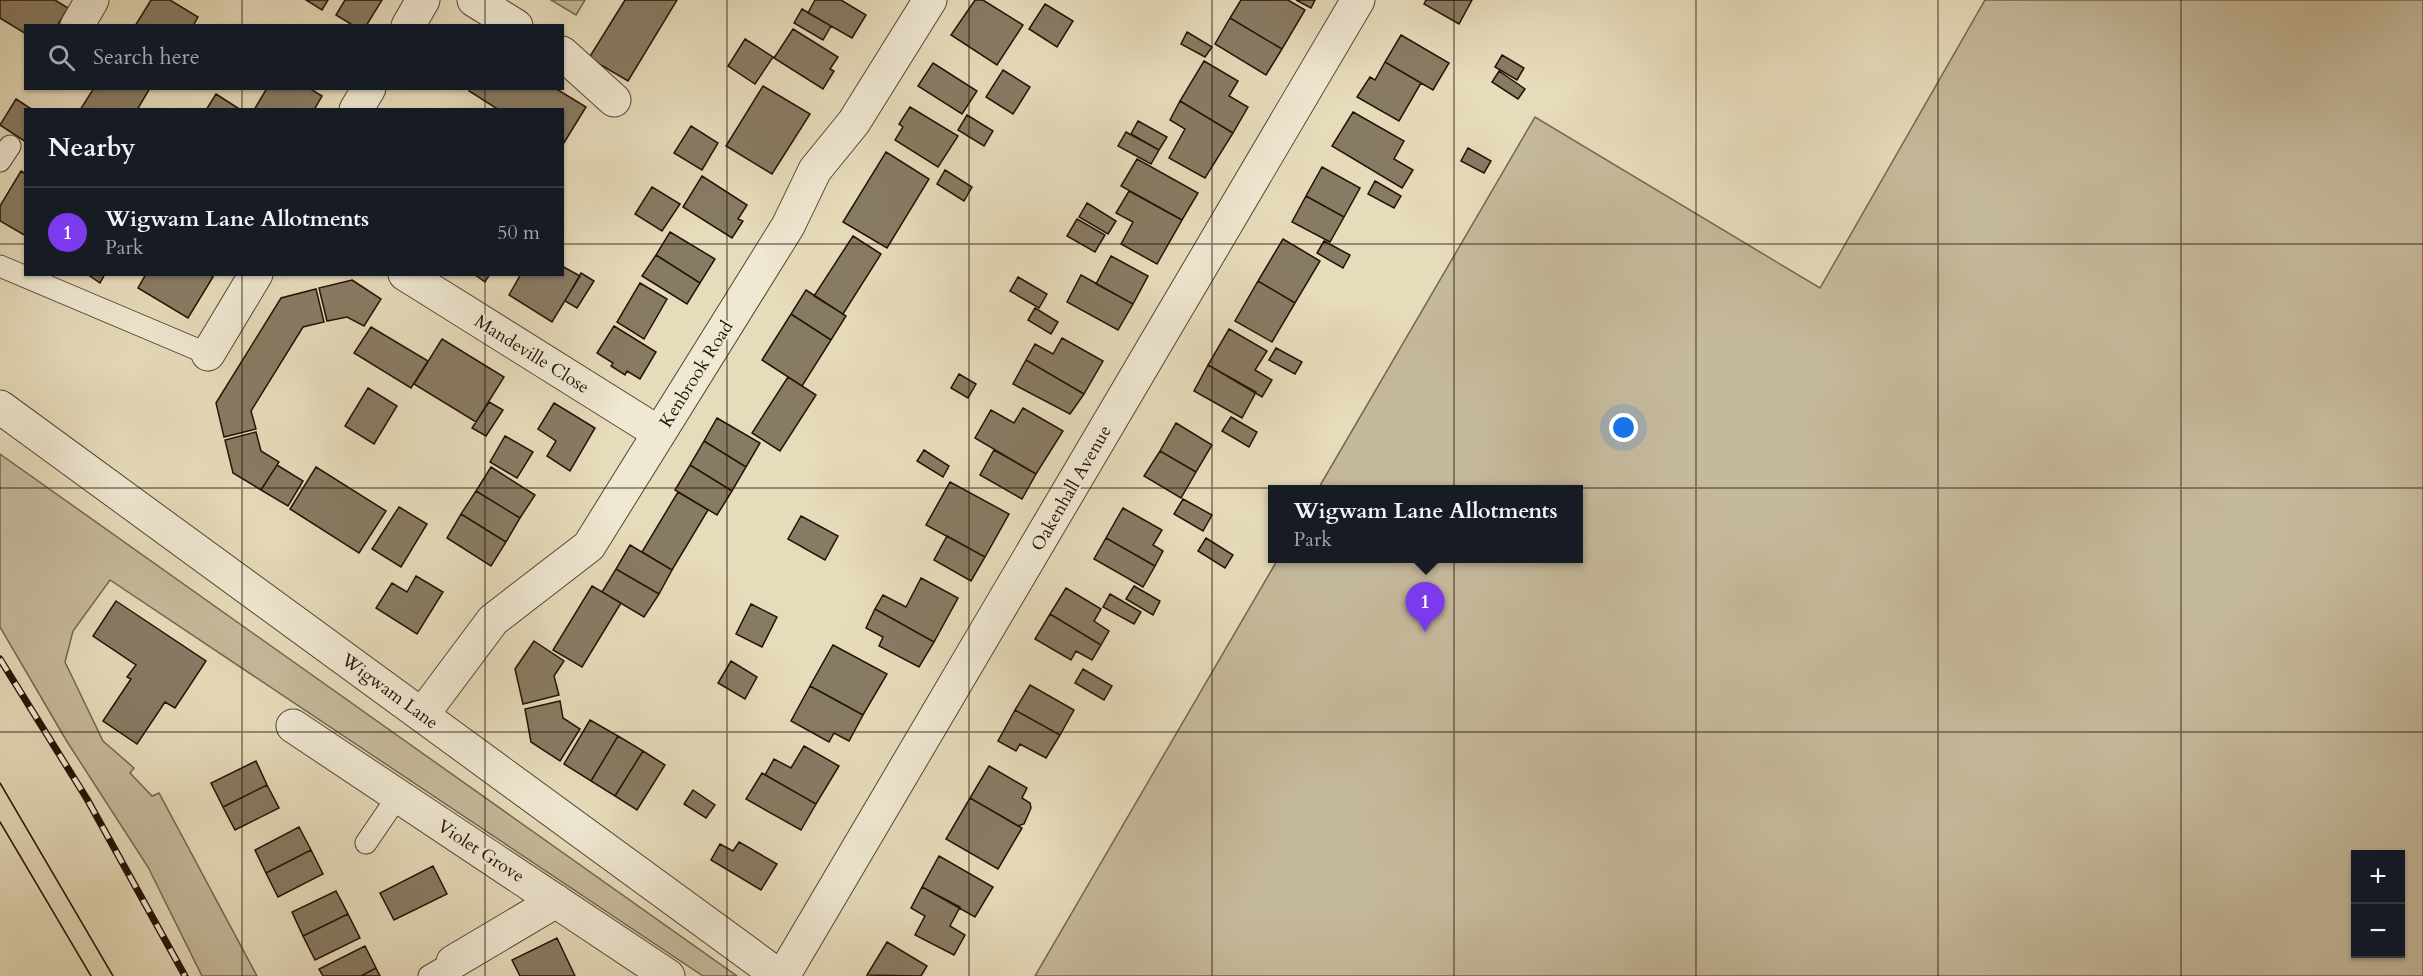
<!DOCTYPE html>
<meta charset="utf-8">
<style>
:root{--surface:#171b24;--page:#20242c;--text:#f1f3f6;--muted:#9ea1a6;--line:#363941;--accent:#7c3aed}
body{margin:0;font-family:Cardo,serif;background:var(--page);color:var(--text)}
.controls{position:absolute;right:18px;bottom:18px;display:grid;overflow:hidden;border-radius:0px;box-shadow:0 2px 4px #0004}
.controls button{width:54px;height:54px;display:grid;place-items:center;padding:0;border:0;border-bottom:2px solid var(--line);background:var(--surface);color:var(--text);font:30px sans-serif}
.you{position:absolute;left:1624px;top:428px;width:21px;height:21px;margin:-15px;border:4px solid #fff;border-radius:50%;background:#1a73e8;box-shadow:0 0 0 9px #1a73e833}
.badge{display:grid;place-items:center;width:39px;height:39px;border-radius:50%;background:var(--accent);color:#fff;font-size:20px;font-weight:700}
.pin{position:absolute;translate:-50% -50px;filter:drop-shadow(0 2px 3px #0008)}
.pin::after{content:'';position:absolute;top:32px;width:21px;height:18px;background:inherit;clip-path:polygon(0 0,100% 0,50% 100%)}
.popup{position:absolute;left:1268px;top:485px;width:315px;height:78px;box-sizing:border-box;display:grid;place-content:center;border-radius:0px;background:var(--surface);filter:drop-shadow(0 2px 4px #0005);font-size:20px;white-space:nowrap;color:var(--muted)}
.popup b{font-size:22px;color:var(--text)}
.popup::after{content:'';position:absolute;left:50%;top:100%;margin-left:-12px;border:12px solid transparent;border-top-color:var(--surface)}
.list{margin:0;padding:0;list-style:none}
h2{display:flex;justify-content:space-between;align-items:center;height:78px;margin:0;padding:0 24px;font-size:26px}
h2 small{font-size:20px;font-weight:400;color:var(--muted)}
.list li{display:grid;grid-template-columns:39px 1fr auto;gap:18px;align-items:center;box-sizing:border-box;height:90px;padding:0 24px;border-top:2px solid var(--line)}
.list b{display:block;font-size:22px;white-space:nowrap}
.list p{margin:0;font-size:20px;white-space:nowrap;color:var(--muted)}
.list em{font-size:20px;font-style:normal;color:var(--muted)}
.icon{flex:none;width:33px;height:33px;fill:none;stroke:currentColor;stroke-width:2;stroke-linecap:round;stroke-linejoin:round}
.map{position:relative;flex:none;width:2423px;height:976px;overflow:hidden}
.search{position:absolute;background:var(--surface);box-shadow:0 2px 4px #0004;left:24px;top:24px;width:540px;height:66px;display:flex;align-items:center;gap:15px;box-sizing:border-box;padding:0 21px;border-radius:0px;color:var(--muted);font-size:22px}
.panel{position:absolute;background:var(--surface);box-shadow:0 2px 4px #0004;left:24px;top:108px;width:540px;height:168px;border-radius:0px}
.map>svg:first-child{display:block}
.green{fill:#c5b99b;stroke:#746650;stroke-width:1.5;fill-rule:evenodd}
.building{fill:#887b64;stroke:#231306;stroke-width:1.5}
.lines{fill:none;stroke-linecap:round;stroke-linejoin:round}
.lane-casing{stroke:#544533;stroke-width:23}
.street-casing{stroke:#544533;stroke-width:35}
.lane{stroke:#efe8d2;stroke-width:21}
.street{stroke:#efe8d2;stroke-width:33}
.tram{stroke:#231306;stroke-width:1.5}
.rail-casing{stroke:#231306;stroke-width:7}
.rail{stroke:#efe8d2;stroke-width:4.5;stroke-dasharray:14;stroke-linecap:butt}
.grid{fill:none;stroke:#231306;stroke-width:1.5;stroke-opacity:0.55}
.labels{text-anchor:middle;stroke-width:4.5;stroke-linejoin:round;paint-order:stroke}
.street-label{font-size:18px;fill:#231306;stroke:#efe8d2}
</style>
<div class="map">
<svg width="2423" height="976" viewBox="0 0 2423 976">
<rect width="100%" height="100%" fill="#e6dbba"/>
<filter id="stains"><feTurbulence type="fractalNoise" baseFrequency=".00333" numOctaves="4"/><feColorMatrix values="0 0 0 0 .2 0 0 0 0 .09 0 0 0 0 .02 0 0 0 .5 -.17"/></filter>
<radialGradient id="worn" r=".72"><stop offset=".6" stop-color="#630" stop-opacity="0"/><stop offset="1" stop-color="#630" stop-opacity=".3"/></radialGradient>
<path class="green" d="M551 0H585L576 15Z
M1985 0H2423V976H1035L1278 559 1578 558V490L1318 489 1535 117 1820 288ZM2356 854H2400V954H2356Z
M0 454 737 976H703L110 580 73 631 65 662 103 741 134 768 130 773 152 796 159 793 257 976H202L148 867 66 740 0 627Z"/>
<path class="building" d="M0 0H55L68 8 57 26H26V34L0 18Z
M151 0H170L198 17 193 26H135Z
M306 0H328L322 10Z
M345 0H382L366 26H354L336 15Z
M625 0H677L628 81 589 58Z
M815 0H841L866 15 852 38 808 13Z
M975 0H983L1023 25 997 65 951 35Z
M1241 0H1288L1305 10 1282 49 1230 18Z
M1296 0H1315L1311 8Z
M1426 0H1472L1459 24 1424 4Z
M1045 4 1073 21 1057 47 1029 29Z
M802 9 831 26 823 40 794 23Z
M1230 18 1282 49 1266 75 1215 44Z
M793 29 838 57 830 69 834 71 823 89 774 58Z
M1187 32 1212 47 1205 57 1181 44Z
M1401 35 1449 63 1433 90 1385 62Z
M745 39 773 57 755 84 728 66Z
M1502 55 1524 68 1517 80 1495 67Z
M1204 61 1238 81 1229 96 1248 107 1233 133 1180 101Z
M1385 62 1421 83 1399 121 1357 97 1370 77 1375 80Z
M933 63 977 91 962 114 918 86Z
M1003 70 1030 87 1013 114 986 97Z
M1499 71 1525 89 1518 99 1492 82Z
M763 86 810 114 772 174 726 146Z
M94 88H150L137 110H80Z
M267 88H309L322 96 314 110H254Z
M470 88H555L586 107 562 146V110H499L469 91Z
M216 94 241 110H206Z
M16 99 33 110H26V142L0 125Z
M1180 101 1233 133 1205 178 1169 158 1185 129 1170 120Z
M910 107 958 136 938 167 895 140 903 127 899 124Z
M1353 112 1404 141 1394 159 1413 170 1402 188 1332 146Z
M967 115 993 131 984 146 958 130Z
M1138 121 1167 137 1159 150 1131 134Z
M691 126 718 143 702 170 674 153Z
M1126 132 1159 150 1151 164 1118 146Z
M1468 148 1491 161 1484 173 1461 161Z
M886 152 929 179 887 248 843 222Z
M1137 159 1198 193 1182 220 1121 186Z
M1322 167 1360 188 1344 217 1306 196Z
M945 170 972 187 964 201 937 184Z
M21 171 26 174V236L0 221V206Z
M702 176 747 205 738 219 743 221 732 238 683 207Z
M1375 181 1401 196 1394 208 1368 194Z
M652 187 680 204 662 231 635 214Z
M1129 191 1182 220 1157 264 1121 244 1133 222 1116 213Z
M1306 196 1344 217 1330 242 1292 222Z
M1087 203 1116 221 1108 234 1079 217Z
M1077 219 1105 235 1095 252 1067 236Z
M670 232 715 259 700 283 656 255Z
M853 236 881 254 843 314 814 296Z
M1283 239 1320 261 1295 303 1258 281Z
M1324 241 1350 255 1343 268 1317 253Z
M656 255 700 283 687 304 642 276Z
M1111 256 1148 276 1133 304 1096 284Z
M562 266 580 276 552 322 509 295 521 274H562Z
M581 273 594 281 577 308 565 301Z
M87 274H105L100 283Z
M146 274H209L213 277 188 318 138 288Z
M474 274H490L485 282Z
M1081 275 1133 304 1118 330 1067 302Z
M1018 277 1047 294 1039 308 1010 291Z
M352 280 381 299 364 326 347 317 327 321 319 288Z
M1258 281 1295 303 1272 342 1235 321Z
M640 283 667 299 644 339 617 322Z
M316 289 324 322 303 327 251 411 256 429 224 437 216 403 281 298Z
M806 290 846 316 831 340 791 314Z
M1035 308 1058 322 1051 334 1028 320Z
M791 314 831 340 802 386 762 360Z
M614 326 656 352 640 379 627 371 625 375 611 366 613 363 597 353Z
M371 327 428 361 411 388 354 353Z
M1229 329 1267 351 1255 370 1272 380 1262 397 1208 365Z
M1062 338 1103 361 1084 394 1026 360 1035 344 1053 354Z
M442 339 504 377 476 422 414 384Z
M1276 348 1302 362 1295 374 1269 360Z
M1026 360 1084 394 1070 414 1013 384Z
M1208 365 1256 392 1242 418 1194 391Z
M959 374 976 384 968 398 951 388Z
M788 377 816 395 780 451 752 433Z
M368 388 397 406 374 444 345 426Z
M489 402 503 410 486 436 472 428Z
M554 403 595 428 570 471 547 456 556 441 538 429Z
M1023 408 1063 431 1036 474 975 438 991 410 1014 423Z
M1231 417 1257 432 1249 447 1222 431Z
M717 418 760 443 746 467 704 441Z
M1176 423 1212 445 1196 472 1160 451Z
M256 432 261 451 279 462 261 490 233 473 225 440Z
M505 436 533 452 517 478 490 462Z
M704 441 746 467 732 491 690 465Z
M924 450 949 466 943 477 917 461Z
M994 450 1036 474 1022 499 980 475Z
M1160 451 1196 472 1181 498 1144 476Z
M277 465 303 481 288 506 261 490Z
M690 465 732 491 717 515 675 490Z
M316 467 386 511 359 553 290 509Z
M491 467 535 495 520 518 476 491Z
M950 482 1009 514 985 557 926 525Z
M476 491 520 518 506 542 461 514Z
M678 492 708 510 672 570 642 552Z
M1183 499 1212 515 1203 531 1174 514Z
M399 507 427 524 401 567 372 549Z
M1123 508 1162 530 1153 545 1163 551 1155 566 1106 538Z
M461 514 506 542 491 566 447 538Z
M801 516 838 536 825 560 788 539Z
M947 536 985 557 971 581 934 560Z
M1106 538 1155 566 1143 587 1094 559Z
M1206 538 1233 555 1225 568 1198 551Z
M630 545 672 570 659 594 616 569Z
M616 569 659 594 644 617 602 592Z
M416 576 443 592 417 634 376 608 392 583 407 592Z
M921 578 958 598 934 642 875 609 883 595 906 607Z
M592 586 621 603 582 667 553 650Z
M1134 586 1160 601 1153 615 1126 599Z
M1066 588 1101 609 1094 621 1109 631 1101 645 1050 614Z
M1110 594 1141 612 1134 624 1103 607Z
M116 601 206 661 175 708 165 702 137 744 103 721 131 679 127 677 136 665 93 636Z
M751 604 777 617 762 647 736 634Z
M875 609 934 642 919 667 879 646 883 637 866 628Z
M1050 614 1101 645 1092 660 1076 651 1071 660 1035 639Z
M534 641 564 661 554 676 559 695 523 704 515 669Z
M833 645 887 674 863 715 810 686Z
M731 661 757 677 745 699 718 683Z
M1083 669 1112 686 1104 700 1075 683Z
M1030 685 1074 710 1060 735 1015 710Z
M810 686 863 715 849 741 834 733 829 742 791 721Z
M560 701 563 718 580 729 560 761 531 742 525 709Z
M1015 710 1060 735 1046 758 1020 744 1016 751 998 741Z
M590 720 618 736 591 781 564 764Z
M618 736 643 751 615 796 591 781Z
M804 746 839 766 816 804 765 775 774 759 791 768Z
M643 751 665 765 637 810 615 796Z
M256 761 267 785 223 807 211 783Z
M989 766 1027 788 1022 798 1030 803 1031 808 1024 824 1018 826 970 798Z
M762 773 816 804 801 830 746 799Z
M267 785 279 808 235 830 223 807Z
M693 790 715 805 706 818 684 804Z
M970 798 1022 828 998 869 946 839Z
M299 827 311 850 266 873 255 850Z
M739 842 777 864 761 890 711 860 720 844 733 851Z
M311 850 323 874 278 897 266 873Z
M939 856 993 887 975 917 922 887Z
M433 866 447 894 394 920 380 893Z
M922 887 960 907 950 926 965 935 954 955 915 935 925 916 911 908Z
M336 891 348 914 303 936 292 912Z
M348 914 360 938 315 960 303 936Z
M557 938 575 976H520L512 960Z
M887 942 927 966 921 976 867 975Z
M365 946 376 968 361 976H323L319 969Z
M376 968 380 976H361Z"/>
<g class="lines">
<defs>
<path id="lane" d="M0 161 10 146
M0 266 208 354
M366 843 398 796
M429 976 453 962"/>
<path id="street" d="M474 0 516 26
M77 26 92 0
M408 26 423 0
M562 53 614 100
M356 110 369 88
M405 274 659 433
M208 354 256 274
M0 407 779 976
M422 715 493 620 589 546 788 226 815 170 854 122 930 0
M293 726 668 976
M453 962 556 901
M783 976 1358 0"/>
</defs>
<use href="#lane" class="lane-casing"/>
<use href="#street" class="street-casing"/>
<use href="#lane" class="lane"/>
<use href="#street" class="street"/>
<path class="tram" d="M0 783 113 976
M0 822 91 976"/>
<defs>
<path id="rail" d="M0 659 87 799 185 976"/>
</defs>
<use href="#rail" class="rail-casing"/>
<use href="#rail" class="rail"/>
</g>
<path class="grid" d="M242 0V26M485 0V26M727 0V976M969 0V976M1212 0V976M1454 0V976M1696 0V976M1938 0V976M2181 0V976M242 88V110M485 88V110M0 244H26M562 244H2423M242 274V976M485 274V976M0 488H2423M0 732H2423"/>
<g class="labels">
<g class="street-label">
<text transform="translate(532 354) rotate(32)" y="6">Mandeville Close</text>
<text transform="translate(696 374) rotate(-58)" y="6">Kenbrook Road</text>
<text transform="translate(1071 488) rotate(-60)" y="6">Oakenhall Avenue</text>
<text transform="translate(390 691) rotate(36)" y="6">Wigwam Lane</text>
<text transform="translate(481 851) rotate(33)" y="6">Violet Grove</text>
</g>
</g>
<rect width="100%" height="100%" filter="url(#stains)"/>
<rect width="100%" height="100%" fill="url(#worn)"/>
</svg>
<div class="controls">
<button>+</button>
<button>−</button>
</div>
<div class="you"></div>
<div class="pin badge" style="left:1425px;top:632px">1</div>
<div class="popup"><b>Wigwam Lane Allotments</b>Park</div>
<div class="search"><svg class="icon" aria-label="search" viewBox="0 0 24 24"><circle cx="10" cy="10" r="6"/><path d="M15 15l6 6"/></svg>Search here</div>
<section class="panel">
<h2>Nearby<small></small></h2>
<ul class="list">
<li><span class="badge">1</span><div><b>Wigwam Lane Allotments</b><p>Park</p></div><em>50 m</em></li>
</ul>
</section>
</div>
